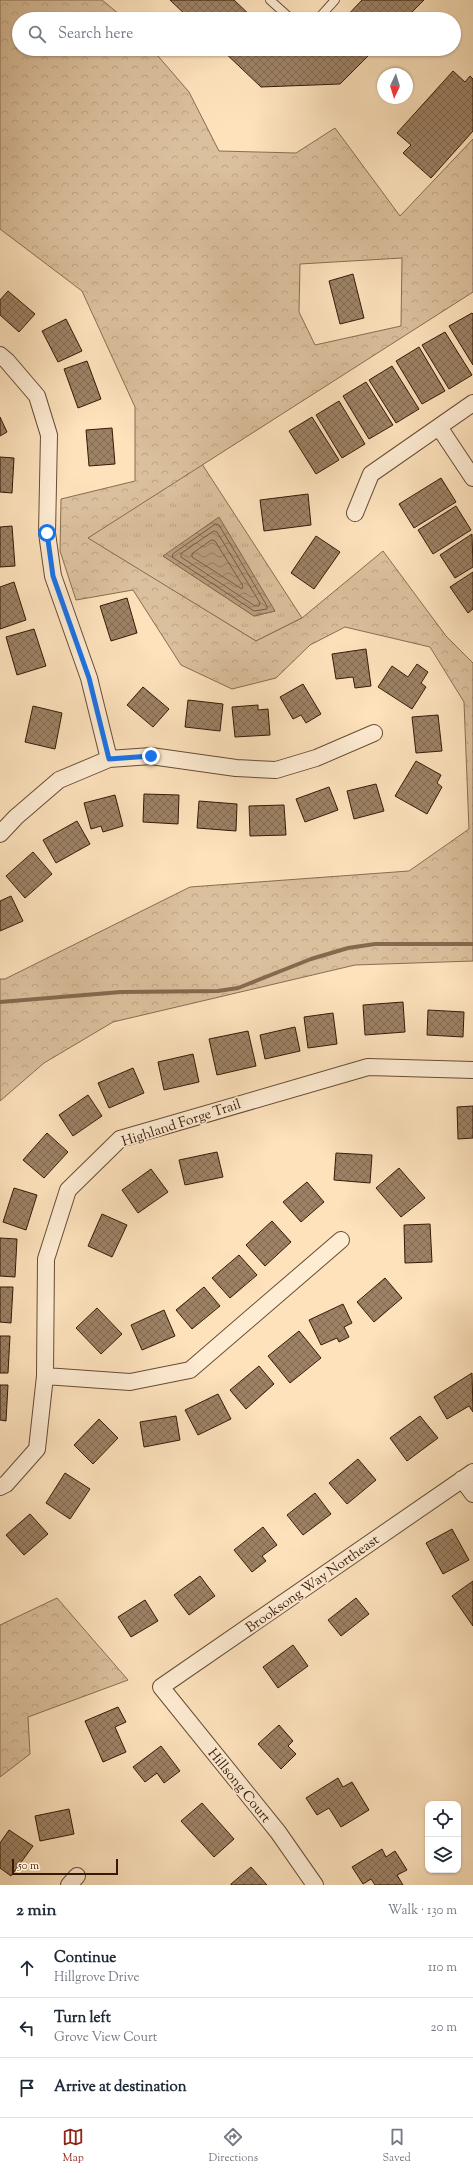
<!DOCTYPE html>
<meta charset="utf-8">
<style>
:root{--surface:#fff;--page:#f2f2f3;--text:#1f2937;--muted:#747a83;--line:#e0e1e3;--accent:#8f2418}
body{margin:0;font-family:"Sorts Mill Goudy",serif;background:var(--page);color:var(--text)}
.controls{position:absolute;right:12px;bottom:12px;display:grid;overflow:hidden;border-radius:8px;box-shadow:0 1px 3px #0004}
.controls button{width:36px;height:36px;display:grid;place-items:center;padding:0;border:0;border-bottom:1px solid var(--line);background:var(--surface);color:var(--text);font:20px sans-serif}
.compass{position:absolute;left:377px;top:68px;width:36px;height:36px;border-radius:50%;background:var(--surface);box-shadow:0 1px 3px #0004;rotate:184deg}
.scale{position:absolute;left:12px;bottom:10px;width:106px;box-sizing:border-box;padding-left:4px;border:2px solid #361a06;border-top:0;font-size:11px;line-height:14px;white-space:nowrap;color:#361a06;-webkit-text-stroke:3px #feecd3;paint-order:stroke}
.stop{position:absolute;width:12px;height:12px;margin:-9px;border:3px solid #1a73e8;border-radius:50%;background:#fff}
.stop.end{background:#1a73e8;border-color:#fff;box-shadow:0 1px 4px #0008}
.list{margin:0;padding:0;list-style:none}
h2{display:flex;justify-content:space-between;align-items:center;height:52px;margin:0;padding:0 16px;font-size:17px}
h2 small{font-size:13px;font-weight:400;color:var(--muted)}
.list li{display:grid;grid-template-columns:26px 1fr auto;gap:12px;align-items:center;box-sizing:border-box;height:60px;padding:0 16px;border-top:1px solid var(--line)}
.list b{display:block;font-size:15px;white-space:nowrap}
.list p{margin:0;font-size:13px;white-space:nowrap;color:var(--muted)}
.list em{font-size:13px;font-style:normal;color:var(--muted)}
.icon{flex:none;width:22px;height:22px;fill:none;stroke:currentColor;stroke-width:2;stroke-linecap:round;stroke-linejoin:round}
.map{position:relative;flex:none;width:473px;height:1885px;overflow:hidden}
.search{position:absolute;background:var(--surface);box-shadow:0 1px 3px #0004;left:12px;right:12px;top:12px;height:44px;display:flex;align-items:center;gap:10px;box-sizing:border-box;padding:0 14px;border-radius:22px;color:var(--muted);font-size:15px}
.sheet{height:232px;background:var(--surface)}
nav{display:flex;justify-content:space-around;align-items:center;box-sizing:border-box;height:56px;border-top:1px solid var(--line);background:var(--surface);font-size:11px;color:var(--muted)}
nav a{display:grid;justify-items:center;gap:2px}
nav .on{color:var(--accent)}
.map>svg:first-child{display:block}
.grass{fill:url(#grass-tufts);stroke:#886d52;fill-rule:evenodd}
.forest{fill:url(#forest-crowns);stroke:#886d52;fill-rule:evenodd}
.water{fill:url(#water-waves);stroke:#85694e}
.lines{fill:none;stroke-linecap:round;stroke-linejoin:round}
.shore{stroke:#785c42;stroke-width:1}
.stream{stroke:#85694e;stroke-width:4}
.building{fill:url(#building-cross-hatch);stroke:#361a06}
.lane-casing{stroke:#684c34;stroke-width:10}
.street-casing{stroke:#684c34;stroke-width:18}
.lane{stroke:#feecd3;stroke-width:8}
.street{stroke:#feecd3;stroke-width:16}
.route{stroke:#1a73e8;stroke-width:5}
.labels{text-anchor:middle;stroke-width:3.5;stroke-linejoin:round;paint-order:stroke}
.street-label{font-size:14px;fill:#361a06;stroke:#feecd3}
</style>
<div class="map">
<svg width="473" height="1885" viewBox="0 0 473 1885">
<defs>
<pattern id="grass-tufts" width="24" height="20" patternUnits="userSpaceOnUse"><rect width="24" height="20" fill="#dbc09d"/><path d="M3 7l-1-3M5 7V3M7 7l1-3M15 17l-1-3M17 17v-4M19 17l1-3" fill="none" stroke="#bda486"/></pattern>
<pattern id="forest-crowns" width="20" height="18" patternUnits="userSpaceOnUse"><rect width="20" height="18" fill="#dbc09d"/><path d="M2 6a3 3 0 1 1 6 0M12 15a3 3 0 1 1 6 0" fill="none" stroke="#bda486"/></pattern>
<pattern id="water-waves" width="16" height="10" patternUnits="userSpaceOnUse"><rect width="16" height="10" fill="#b99e7e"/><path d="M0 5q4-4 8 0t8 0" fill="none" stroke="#978065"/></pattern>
<pattern id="building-cross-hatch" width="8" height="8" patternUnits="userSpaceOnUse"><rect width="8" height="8" fill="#9d8265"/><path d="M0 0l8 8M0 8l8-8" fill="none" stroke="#816a51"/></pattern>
</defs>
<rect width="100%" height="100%" fill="#fde2bc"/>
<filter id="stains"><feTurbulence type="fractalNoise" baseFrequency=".005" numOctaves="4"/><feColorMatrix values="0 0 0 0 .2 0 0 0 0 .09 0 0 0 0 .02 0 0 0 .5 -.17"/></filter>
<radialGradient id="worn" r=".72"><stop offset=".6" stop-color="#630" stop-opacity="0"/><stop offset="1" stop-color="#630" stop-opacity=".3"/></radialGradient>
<path class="grass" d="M202 464 302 618 256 641 87 538ZM163 556 275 611 254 616Z"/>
<path class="forest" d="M0 0H102L125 19H19V49H152L189 92 219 151 296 153 335 128 400 216 473 139V292L88 538 256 641 302 618 383 551 446 636 473 663V961L355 965 113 1022 44 1063 0 1101V979H5L190 887 409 871 469 829 464 702 430 647 345 627 310 645 276 678 232 689 181 665 133 590 76 600 60 551 61 499 135 481V407L82 291 0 229ZM402 258 401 326 315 345 299 312 300 264Z
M57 1598 128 1680 28 1717 30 1754 0 1777V1625Z"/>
<path class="water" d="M219 517 275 611 254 616 163 556Z"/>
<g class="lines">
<path class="shore" d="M216 524 219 525 267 606V609L254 611 172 557 173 554Z
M214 531 217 532 260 603 259 606H255L181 557V554Z
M212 540 215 541 243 586 242 589 192 557V554Z"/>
<path class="stream" d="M0 1002 121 992 218 991 238 988 311 959 348 948 375 944H473"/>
</g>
<path class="building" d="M170 0H234L254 19H190Z
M362 0H424L405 19H344Z
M221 49H375L340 84 261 87Z
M453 71 465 82 470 76 473 79V131L431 178 403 153 411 145 397 133Z
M353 274 364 318 340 324 329 281Z
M8 291 35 314 19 332 0 315V300Z
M472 313 473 314V365L449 326Z
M66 319 82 351 58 362 42 331Z
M445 332 472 375 449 389 422 345Z
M419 347 445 391 422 404 396 361Z
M87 361 101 399 78 408 64 369Z
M392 366 419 409 396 423 369 380Z
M366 382 393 425 369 439 343 396Z
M339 401 365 444 342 458 316 415Z
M0 417 7 432 0 436Z
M312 417 339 460 316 474 289 431Z
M112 428 115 464 89 466 86 430Z
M0 457 14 458 12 493 0 492Z
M441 478 456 502 414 528 399 504Z
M308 494 311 525 264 531 260 500Z
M456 506 471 530 433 554 418 530Z
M12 526 15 566 0 567V527Z
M472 534 473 567 455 578 440 555Z
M316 536 340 552 314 589 291 573Z
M473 572V609L468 613 450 587Z
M14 582 26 620 0 629V587Z
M127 598 137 633 111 641 100 606Z
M34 629 46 666 17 675 6 637Z
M366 649 371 686 355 688 353 677 336 679 332 654Z
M417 664 428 672 421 683 426 687 412 709 378 687 392 666 408 677Z
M303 684 321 714 306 723 301 715 293 719 280 697Z
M143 687 169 709 153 727 127 705Z
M188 700 223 704 220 731 185 727Z
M258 705V710L268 709 270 735 235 737 232 707Z
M33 706 62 713 55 749 25 742Z
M438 715 442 751 416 753 412 717Z
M416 761 441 775 437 783 442 787 427 814 395 796Z
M376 784 384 811 354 819 347 791Z
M329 787 338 810 305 822 296 799Z
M144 794 179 795 178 824 143 822Z
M115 795 123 826 103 832 101 826 91 829 84 803Z
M199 801 237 804 236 831 197 828Z
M284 805 286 835 250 836 249 806Z
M77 821 90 844 56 863 43 840Z
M33 852 52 874 25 898 6 876Z
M11 896 23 921 0 931V901Z
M403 1002 405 1032 365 1035 363 1005Z
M428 1010 464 1012 463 1037 427 1035Z
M333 1013 337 1044 308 1048 304 1017Z
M295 1027 300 1051 265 1059 260 1035Z
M248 1031 256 1066 217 1075 209 1039Z
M193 1054 199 1082 164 1090 158 1062Z
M133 1068 144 1093 109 1108 98 1083Z
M88 1095 102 1116 73 1136 59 1115Z
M473 1106V1138L458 1139 457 1107Z
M47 1133 68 1152 44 1178 23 1160Z
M217 1152 223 1177 185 1185 179 1160Z
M336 1153 372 1155 370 1183 334 1180Z
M399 1168 425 1198 401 1217 376 1188Z
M151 1169 168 1192 138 1213 122 1190Z
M307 1182 324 1202 301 1222 283 1202Z
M14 1188 37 1195 26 1230 3 1222Z
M102 1214 127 1225 112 1257 88 1246Z
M272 1221 291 1242 265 1266 246 1245Z
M430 1224 432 1262 405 1263 404 1225Z
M0 1238 17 1239 15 1277 0 1276Z
M239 1255 257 1275 230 1298 212 1278Z
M385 1278 402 1298 374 1322 357 1302Z
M0 1287H13L11 1323 0 1322Z
M204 1287 220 1306 192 1329 176 1310Z
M343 1304 352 1323 344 1327 349 1337 339 1342 337 1338 321 1345 309 1320Z
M97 1308 122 1334 101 1354 76 1328Z
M164 1310 175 1336 142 1350 131 1325Z
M299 1331 321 1358 290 1383 268 1356Z
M0 1336H10L8 1373H0Z
M259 1366 274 1384 246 1409 230 1390Z
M472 1373 473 1412 469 1406 447 1419 434 1397Z
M0 1385H8L6 1421 0 1420Z
M218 1394 231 1419 198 1435 185 1410Z
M176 1416 180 1440 144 1447 140 1422Z
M420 1416 438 1438 407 1461 390 1438Z
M99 1419 118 1438 93 1464 74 1445Z
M358 1459 376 1480 347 1504 329 1483Z
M65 1473 90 1489 70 1519 46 1503Z
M315 1493 331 1514 303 1535 287 1515Z
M30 1514 48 1534 24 1555 6 1535Z
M263 1527 277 1545 262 1556 266 1561 252 1572 234 1550Z
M452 1529 469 1560 443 1574 426 1543Z
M200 1576 215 1596 189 1615 174 1595Z
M473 1581V1626L452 1596Z
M356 1598 369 1614 341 1636 328 1620Z
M145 1600 158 1621 131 1637 118 1617Z
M293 1645 308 1666 278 1688 263 1667Z
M118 1707 126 1722 115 1727 126 1752 103 1762 85 1721Z
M279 1725 293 1741 288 1746 296 1754 281 1769 258 1744Z
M161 1746 180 1771 164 1783 157 1773 145 1782 133 1767Z
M338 1778 343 1787 352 1782 369 1810 341 1827 329 1808 317 1815 306 1798Z
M202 1803 234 1839 214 1857 181 1821Z
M69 1809 74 1834 40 1841 35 1816Z
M9 1830 33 1846 11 1876 0 1868V1843Z
M382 1849 386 1857 395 1851 407 1870 397 1875 403 1885H375L371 1879 363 1884 352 1867Z
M251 1867 267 1885H231V1884Z"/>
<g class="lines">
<defs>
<path id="lane" d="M270 0 291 19
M318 19 335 0"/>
<path id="street" d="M0 355 7 361 37 396 49 435 47 533 53 576 89 678 109 759
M439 427 473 478
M355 513 371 474 473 403
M0 834 16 817 59 780 109 759 151 756 236 768 276 770 316 758 374 733
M45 1376 130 1382 190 1370 341 1240
M462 1479 473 1494
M0 1487 6 1484 37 1449 45 1376 46 1259 68 1190 120 1139 368 1067 473 1070
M69 1885 77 1876
M315 1885 278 1832 161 1687 473 1472"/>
</defs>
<use href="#lane" class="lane-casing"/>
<use href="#street" class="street-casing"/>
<use href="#lane" class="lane"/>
<use href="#street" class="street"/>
</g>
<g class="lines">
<path class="route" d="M47 533 53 576 89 678 109 759 151 756"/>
</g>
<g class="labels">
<g class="street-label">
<text transform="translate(181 1122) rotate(-18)" y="5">Highland Forge Trail</text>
<text transform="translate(312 1583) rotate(-35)" y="5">Brooksong Way Northeast</text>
<text transform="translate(240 1785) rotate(51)" y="5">Hillsong Court</text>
</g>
</g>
<rect width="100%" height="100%" filter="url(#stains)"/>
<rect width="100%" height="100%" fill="url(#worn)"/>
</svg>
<div class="controls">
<button><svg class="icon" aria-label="locate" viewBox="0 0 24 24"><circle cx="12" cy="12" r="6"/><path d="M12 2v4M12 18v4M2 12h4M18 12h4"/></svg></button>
<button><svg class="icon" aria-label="layers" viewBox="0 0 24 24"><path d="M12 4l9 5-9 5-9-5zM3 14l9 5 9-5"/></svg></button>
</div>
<svg class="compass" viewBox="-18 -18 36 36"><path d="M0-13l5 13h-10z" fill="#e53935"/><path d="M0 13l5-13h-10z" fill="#747a83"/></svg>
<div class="scale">50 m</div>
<div class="stop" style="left:47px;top:533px"></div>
<div class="stop end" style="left:151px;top:756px"></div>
<div class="search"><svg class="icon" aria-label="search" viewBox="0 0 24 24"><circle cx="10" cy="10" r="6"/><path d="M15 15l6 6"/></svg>Search here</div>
</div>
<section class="sheet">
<h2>2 min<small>Walk · 130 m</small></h2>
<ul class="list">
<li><svg class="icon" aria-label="ahead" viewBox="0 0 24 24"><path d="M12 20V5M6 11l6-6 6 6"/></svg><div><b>Continue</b><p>Hillgrove Drive</p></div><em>110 m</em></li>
<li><svg class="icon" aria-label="left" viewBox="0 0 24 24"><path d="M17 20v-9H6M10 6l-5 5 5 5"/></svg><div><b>Turn left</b><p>Grove View Court</p></div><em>20 m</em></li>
<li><svg class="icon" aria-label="arrive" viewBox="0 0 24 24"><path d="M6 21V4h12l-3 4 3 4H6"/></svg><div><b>Arrive at destination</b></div></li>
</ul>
</section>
<nav>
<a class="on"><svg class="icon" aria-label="map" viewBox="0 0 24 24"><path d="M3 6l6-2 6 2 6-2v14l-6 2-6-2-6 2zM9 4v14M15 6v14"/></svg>Map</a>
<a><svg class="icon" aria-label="directions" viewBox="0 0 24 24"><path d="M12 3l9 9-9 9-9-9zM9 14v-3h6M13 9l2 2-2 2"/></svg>Directions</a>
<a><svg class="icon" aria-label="saved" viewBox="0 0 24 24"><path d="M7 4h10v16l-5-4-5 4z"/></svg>Saved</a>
</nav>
